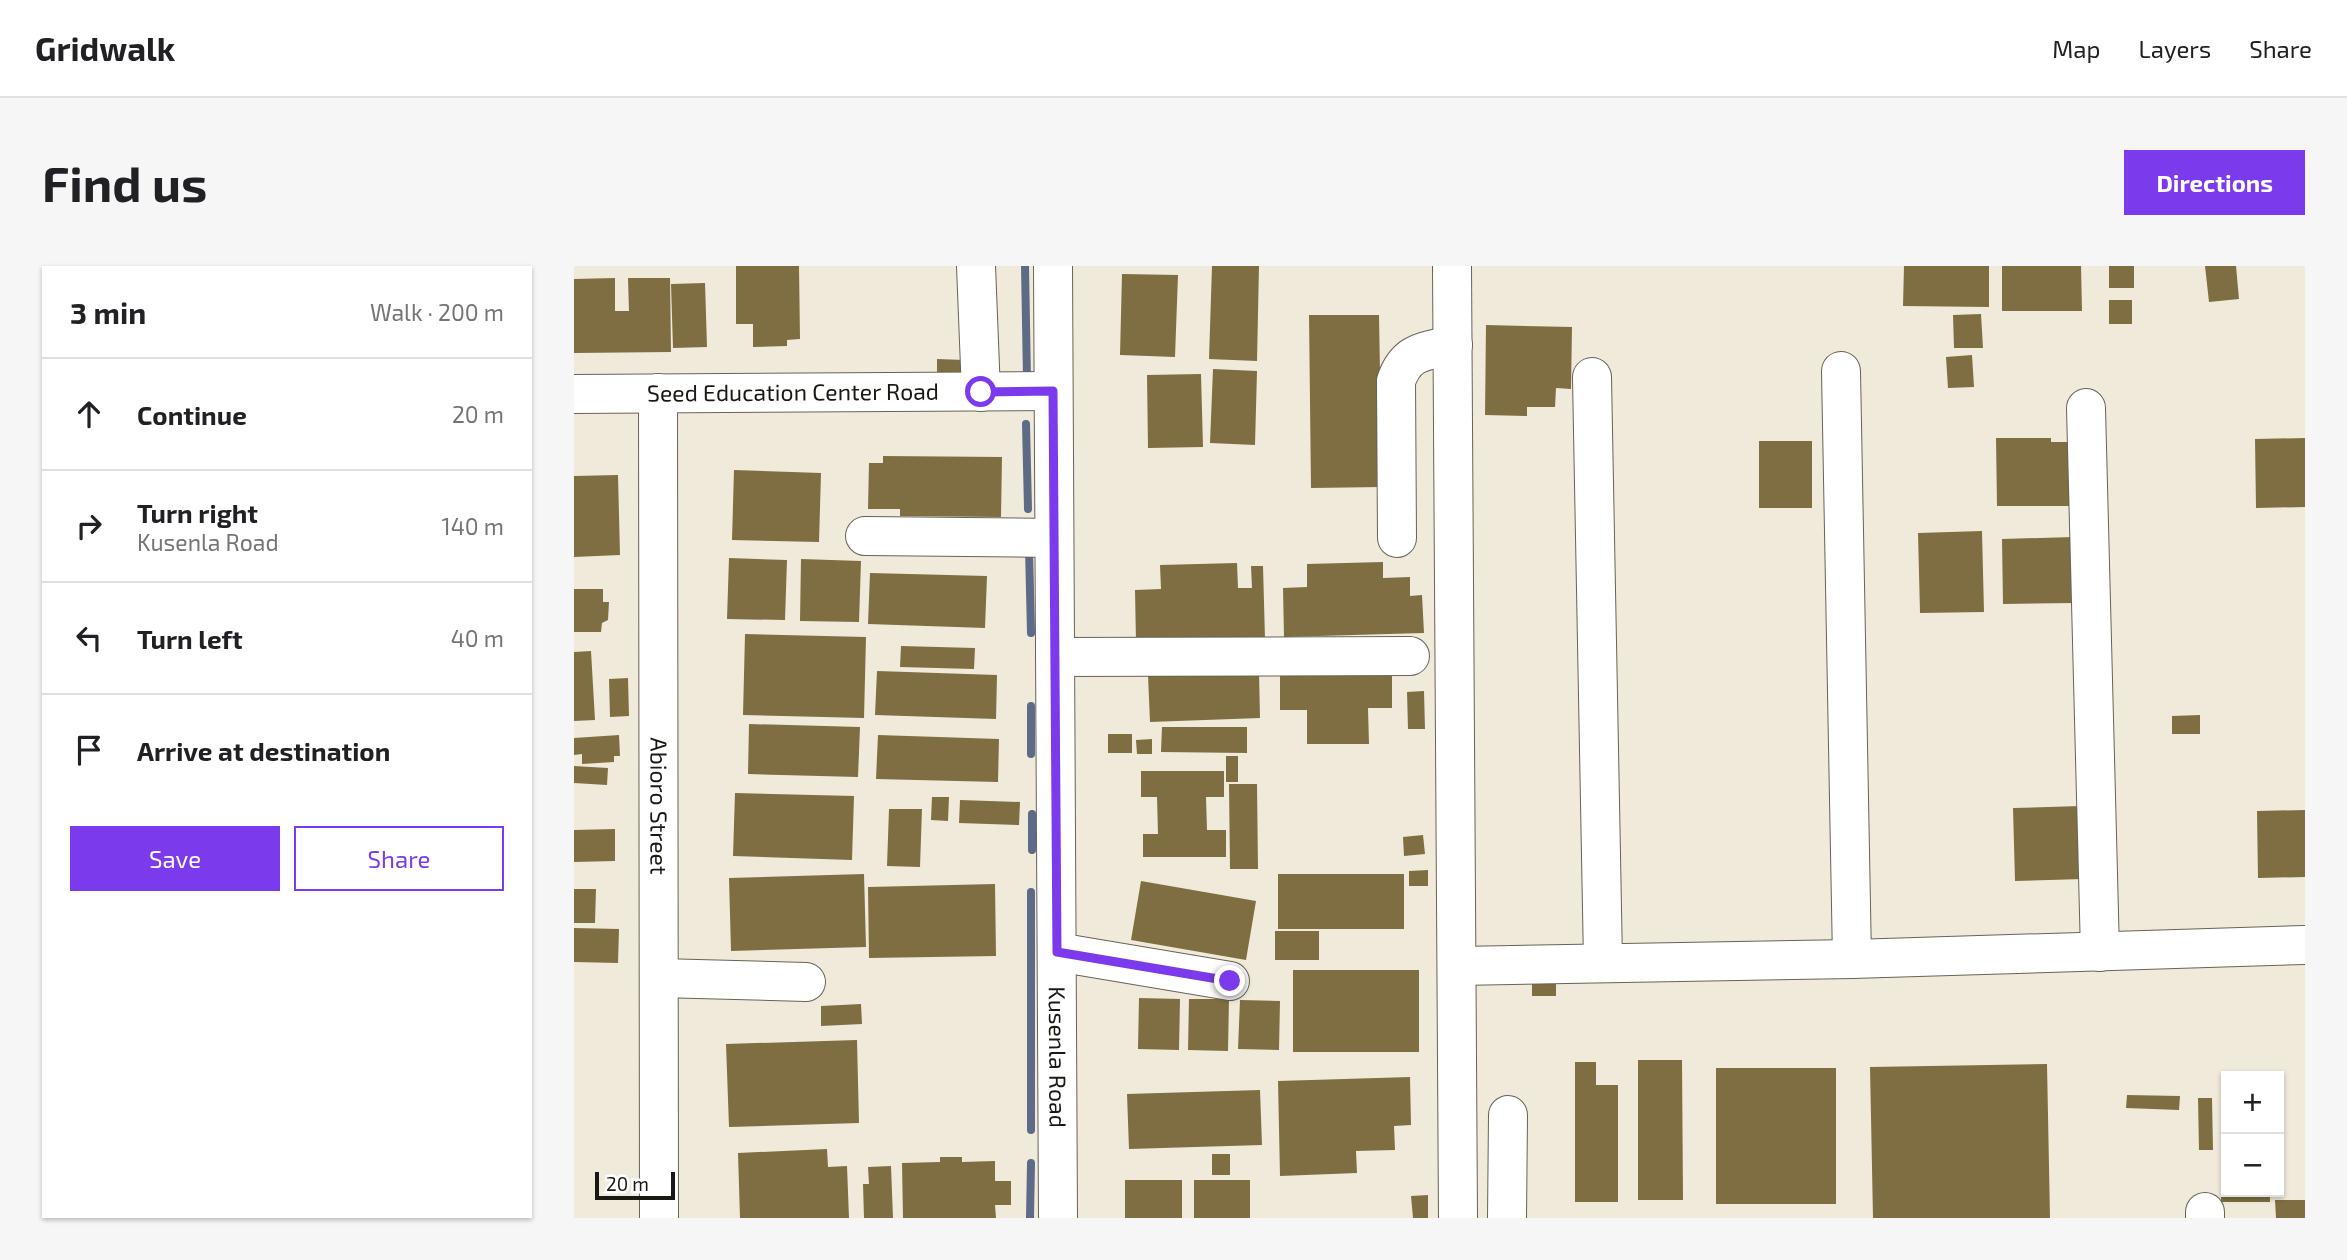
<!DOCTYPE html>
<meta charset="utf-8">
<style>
:root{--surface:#fff;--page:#f6f6f6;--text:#202124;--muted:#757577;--line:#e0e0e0;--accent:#7c3aed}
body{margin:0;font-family:"Exo 2",sans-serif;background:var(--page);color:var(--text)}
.controls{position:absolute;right:21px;bottom:21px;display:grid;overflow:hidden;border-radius:0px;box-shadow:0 2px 5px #0004}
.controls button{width:63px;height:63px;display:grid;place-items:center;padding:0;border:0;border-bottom:2px solid var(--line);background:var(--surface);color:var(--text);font:35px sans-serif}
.scale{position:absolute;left:21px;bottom:18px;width:80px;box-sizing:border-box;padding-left:7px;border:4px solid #1a1813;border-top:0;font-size:19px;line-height:24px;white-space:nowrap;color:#1a1813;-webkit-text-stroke:5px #fff;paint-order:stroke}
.stop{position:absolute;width:21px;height:21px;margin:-16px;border:5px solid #7c3aed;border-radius:50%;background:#fff}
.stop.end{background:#7c3aed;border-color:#fff;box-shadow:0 2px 7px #0008}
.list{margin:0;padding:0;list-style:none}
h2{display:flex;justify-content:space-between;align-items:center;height:91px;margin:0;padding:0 28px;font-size:30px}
h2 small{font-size:23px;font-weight:400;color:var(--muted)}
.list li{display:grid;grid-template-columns:46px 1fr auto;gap:21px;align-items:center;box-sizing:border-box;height:112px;padding:0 28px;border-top:2px solid var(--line)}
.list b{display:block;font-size:26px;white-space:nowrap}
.list p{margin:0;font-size:23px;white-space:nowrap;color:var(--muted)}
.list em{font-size:23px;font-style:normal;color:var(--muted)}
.actions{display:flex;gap:14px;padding:21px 28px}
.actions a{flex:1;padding:16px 0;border:2px solid var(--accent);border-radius:0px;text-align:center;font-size:24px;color:var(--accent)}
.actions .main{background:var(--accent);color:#fff}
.icon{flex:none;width:38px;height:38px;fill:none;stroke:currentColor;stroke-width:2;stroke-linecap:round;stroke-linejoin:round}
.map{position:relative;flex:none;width:1731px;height:952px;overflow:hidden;border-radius:0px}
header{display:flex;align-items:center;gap:42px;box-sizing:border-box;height:98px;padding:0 35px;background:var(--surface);border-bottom:2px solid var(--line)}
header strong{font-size:33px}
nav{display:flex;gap:38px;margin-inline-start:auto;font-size:24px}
.intro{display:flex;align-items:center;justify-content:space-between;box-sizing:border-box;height:168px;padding:0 42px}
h1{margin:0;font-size:49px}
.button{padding:18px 32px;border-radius:0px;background:var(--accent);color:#fff;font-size:24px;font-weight:700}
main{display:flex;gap:42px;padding:0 42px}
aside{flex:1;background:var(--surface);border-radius:0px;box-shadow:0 2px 5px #0004}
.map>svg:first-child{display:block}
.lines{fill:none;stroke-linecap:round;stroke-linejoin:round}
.stream{stroke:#5d6b86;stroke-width:8}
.building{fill:#7f6e41}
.minor-casing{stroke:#686356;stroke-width:40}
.major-casing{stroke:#686356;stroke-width:40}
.minor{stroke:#fff;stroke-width:38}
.major{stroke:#fff;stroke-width:38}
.route{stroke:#7c3aed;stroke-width:9}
.labels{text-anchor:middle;stroke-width:5;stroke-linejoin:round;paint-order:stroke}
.street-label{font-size:23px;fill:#1a1813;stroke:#fff}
</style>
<header>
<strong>Gridwalk</strong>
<nav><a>Map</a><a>Layers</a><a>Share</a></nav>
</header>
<div class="intro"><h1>Find us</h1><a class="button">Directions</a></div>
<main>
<aside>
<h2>3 min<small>Walk · 200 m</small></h2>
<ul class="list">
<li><svg class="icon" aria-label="ahead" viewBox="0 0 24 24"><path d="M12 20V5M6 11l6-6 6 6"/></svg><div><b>Continue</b></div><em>20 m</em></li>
<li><svg class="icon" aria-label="right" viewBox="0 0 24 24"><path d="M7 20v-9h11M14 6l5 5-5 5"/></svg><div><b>Turn right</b><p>Kusenla Road</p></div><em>140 m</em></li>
<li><svg class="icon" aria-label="left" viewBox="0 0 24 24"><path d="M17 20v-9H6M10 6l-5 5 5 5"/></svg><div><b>Turn left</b></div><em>40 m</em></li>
<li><svg class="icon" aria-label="arrive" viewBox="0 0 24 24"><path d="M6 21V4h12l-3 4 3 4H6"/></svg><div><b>Arrive at destination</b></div></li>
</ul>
<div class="actions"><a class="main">Save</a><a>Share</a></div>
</aside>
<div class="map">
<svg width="1731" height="952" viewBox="0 0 1731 952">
<rect width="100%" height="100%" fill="#f0eadb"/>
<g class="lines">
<path class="stream" d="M451 0 453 113
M452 158 454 243
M455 282 457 367
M457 440V488
M458 584V548
M457 864V626
M456 952 457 897"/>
</g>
<path class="building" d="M162 0H225L226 73 213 74V80L179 81V58H162Z
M638 0H685L683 95 635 93Z
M1330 0H1415V41L1329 40Z
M1428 0H1507L1508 45H1428Z
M1535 0H1560V22H1535Z
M1631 0H1662L1665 33 1635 36Z
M548 8 604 9 601 91 546 89Z
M41 12V45H55L54 12H96L97 86 0 87V13Z
M131 17 133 81 99 82 97 18Z
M1535 34H1558V58H1535Z
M1407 48 1409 82H1380L1379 49Z
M735 49H805L808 221 737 222Z
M912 59 998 61 997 123 982 122 981 141H953V150L911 149Z
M1398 89 1400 121 1374 122 1372 91Z
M363 93 391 94V111L363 110Z
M639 103 683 105 681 179 636 177Z
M627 108 629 181 574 182 573 109Z
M1422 172H1477V176H1498L1499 240H1423Z
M1731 172V241L1682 242 1681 173Z
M1185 175H1238V242H1185Z
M309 190 428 191 427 251 326 250V243H294L295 197H309Z
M160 204 247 207 245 276 158 274Z
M44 209 46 289 0 291V210Z
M1408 265 1410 346 1346 347 1344 267Z
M1499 271 1501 337 1429 338 1428 273Z
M155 292 213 294 211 354 153 353Z
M227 293 287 295 285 356 226 355Z
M809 296V312L836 311V330L848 329 850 367 710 371 709 322 733 321V298Z
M663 297 664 322H678L677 300H689L691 373 562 377 561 324 587 323 586 299Z
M296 307 413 310 411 362 294 358Z
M0 323H29V336H35L34 354 28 357 27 366H0Z
M171 368 292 371 290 452 169 449Z
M327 380 401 382 400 403 326 401Z
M17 385 21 454 0 455V386Z
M818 399V442H794L795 478H733V444H706V400Z
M303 405 423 409 422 453 301 449Z
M685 406 686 452 576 456 574 409Z
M54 412 55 450 36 451 35 413Z
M850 425 851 463H834L833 426Z
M1626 449V468H1598V450Z
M175 458 286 461 284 511 174 508Z
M588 461H673V487L587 486Z
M534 468H558V487H534Z
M45 469 46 490H40V496L8 498V488L0 489V472Z
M304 469 425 473 424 516 302 513Z
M578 473V488H563L562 474Z
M652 490H664V516H652Z
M0 500 34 502 33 519 0 517Z
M567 505H650V531H632L633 564H652V591H569V568H584L583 531H567Z
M655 518H683L684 603H656Z
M161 527 280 530 278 594 159 590Z
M358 531H375L374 555 357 554Z
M386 534 446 536 445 559 385 557Z
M1507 540 1509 613 1441 615 1439 542Z
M315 543H348L346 601 313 600Z
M1731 544V611L1684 612 1683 545Z
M41 563V595L0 596V564Z
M849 569 851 588 830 590 829 571Z
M854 604V620H835V605Z
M290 608 292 681 157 685 155 612Z
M704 608H830V663H704Z
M567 615 682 635 672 694 557 674Z
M421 618 422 690 295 692 294 621Z
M0 623H22L21 657H0Z
M0 662 45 663 44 697 0 696Z
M701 665H745V694H701Z
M719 704H845V786H719Z
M958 707H982V730H958Z
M565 732 606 733 605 784 564 783Z
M615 733H655L654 785 614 784Z
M666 734 706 735 705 784 664 783Z
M287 738 288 758 247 760V740Z
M283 774 285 857 155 861 152 778Z
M1064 794H1108L1109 934H1064Z
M1001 796H1022V819H1044V936H1001Z
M1473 798 1476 952H1299L1296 801Z
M1142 802H1262V938H1142Z
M836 811 837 859 820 860 821 884 782 885 783 907 706 910 704 815Z
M1647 817H1652V926H1696V936H1647Z
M686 824 688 879 555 883 553 828Z
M1553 829 1606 830 1605 844 1552 842Z
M1624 832H1638L1639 884H1625Z
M253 883 254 901 273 900 275 952H166L164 887Z
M638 888H656V909H638Z
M366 891H388V896L421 895V915H437V939H421L422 952H329L328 897 366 896Z
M317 900 319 952H290L289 918H295L294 901Z
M551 914H608V952H551Z
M620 914H676V952H620Z
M854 929V952H839L837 930Z
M1701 934H1731V952H1702Z"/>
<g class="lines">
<defs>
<g id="minor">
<path d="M402 0 407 126"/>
<path d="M878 0 884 952"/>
<path d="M1267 105 1278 693"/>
<path d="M1018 111 1029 696"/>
<path id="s1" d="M84 127 85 952"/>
<path id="s2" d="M0 128 479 125"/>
<path d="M1512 142 1526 686"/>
<path d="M291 270 480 272"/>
<path d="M823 272 822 115C833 84 850 86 879 79"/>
<path d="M481 391 836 390"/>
<path d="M483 686 656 715"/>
<path d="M883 700 1278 693 1731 679"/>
<path d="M85 712 232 716"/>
<path d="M1631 946V952"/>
<path d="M933 952 934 849"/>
</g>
<g id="major">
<path id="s3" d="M479 0 484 952"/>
</g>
</defs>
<use href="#minor" class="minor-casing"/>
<use href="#major" class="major-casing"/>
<use href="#minor" class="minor"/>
<use href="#major" class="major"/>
</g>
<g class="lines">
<path class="route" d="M407 126 479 125 483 686 656 715"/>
</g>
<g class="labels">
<g class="street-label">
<text dy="8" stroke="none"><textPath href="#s2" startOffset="219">Seed Education Center Road</textPath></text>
<text dy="8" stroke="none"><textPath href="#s1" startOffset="413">Abioro Street</textPath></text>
<text dy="8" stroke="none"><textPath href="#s3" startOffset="791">Kusenla Road</textPath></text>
</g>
</g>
</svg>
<div class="controls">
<button>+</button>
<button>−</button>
</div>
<div class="scale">20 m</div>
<div class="stop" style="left:407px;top:126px"></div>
<div class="stop end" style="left:656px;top:715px"></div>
</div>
</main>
